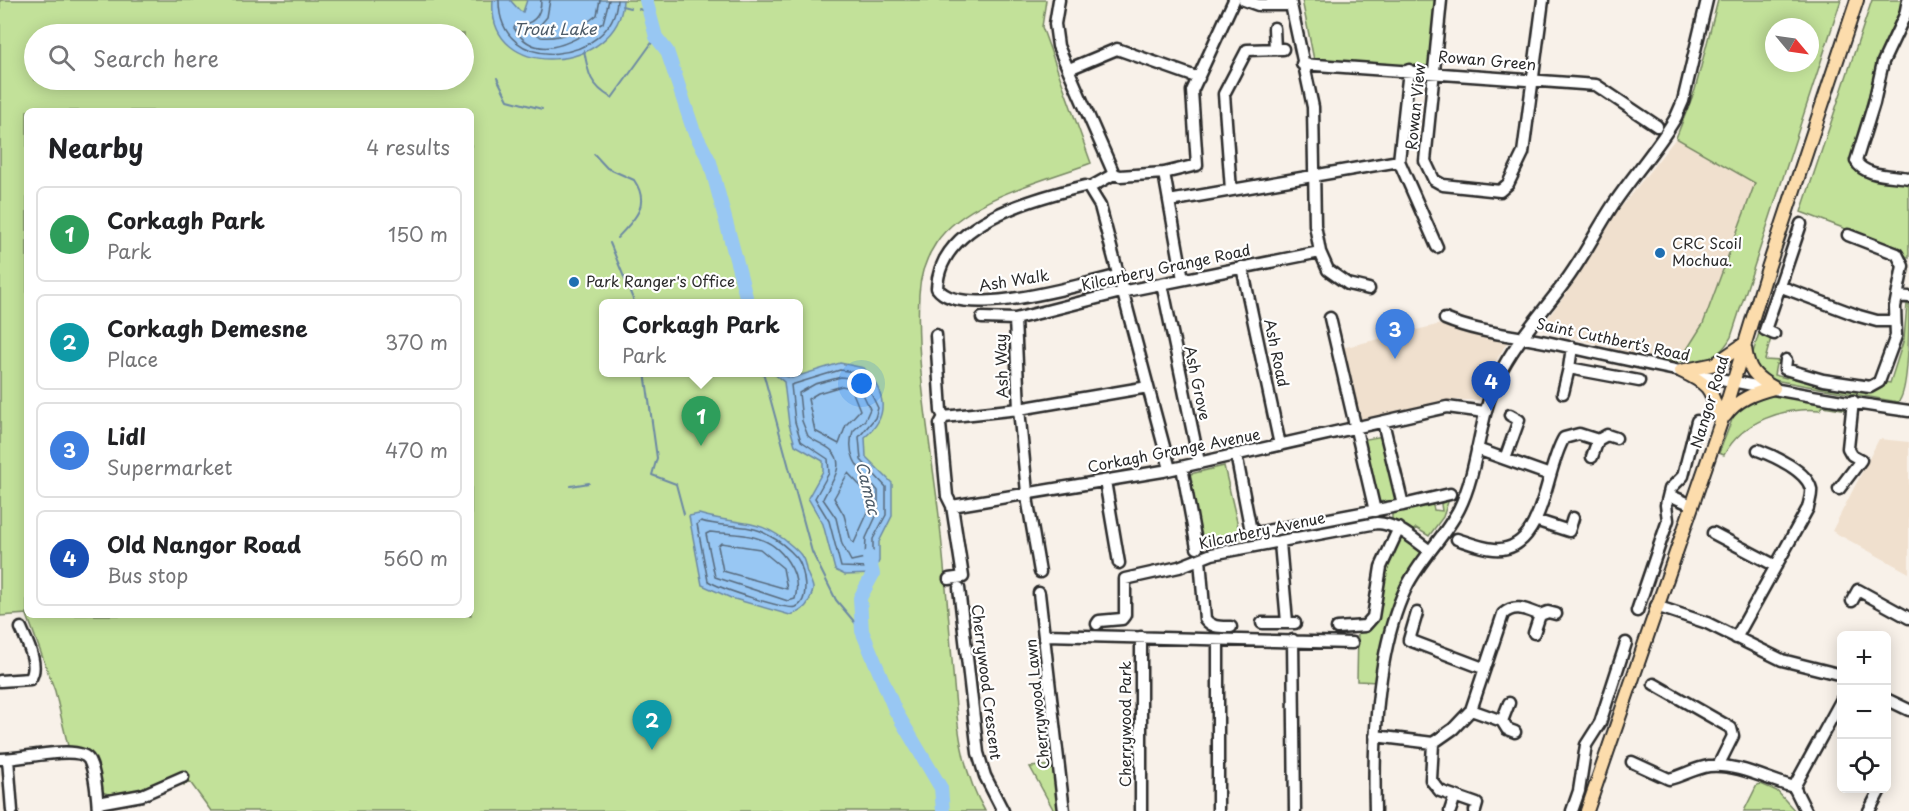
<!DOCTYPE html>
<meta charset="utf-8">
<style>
:root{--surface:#fff;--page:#f2f2f2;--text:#202124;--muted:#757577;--line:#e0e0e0;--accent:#0b8043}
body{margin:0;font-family:"Playpen Sans",sans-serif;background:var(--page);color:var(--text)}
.controls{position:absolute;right:18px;bottom:18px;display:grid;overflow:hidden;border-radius:9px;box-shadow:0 3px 15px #0003}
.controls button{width:54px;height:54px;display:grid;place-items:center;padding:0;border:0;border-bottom:2px solid var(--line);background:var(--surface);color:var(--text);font:30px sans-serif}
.compass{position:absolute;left:1765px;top:18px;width:54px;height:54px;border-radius:50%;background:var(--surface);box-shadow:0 3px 15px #0003;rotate:119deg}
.you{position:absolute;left:862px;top:384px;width:21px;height:21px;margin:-15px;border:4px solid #fff;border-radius:50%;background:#1a73e8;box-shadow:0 0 0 9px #1a73e833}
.badge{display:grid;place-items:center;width:39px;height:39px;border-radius:50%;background:var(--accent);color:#fff;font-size:20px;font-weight:700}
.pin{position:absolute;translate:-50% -50px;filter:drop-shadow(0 2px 3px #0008)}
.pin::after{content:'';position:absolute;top:32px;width:21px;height:18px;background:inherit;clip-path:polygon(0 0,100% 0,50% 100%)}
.popup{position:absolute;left:599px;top:299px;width:204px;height:78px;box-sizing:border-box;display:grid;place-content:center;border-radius:9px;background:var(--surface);filter:drop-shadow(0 2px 4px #0005);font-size:20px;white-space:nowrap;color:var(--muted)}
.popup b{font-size:22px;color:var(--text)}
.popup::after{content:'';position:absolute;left:50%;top:100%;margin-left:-12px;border:12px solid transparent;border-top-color:var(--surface)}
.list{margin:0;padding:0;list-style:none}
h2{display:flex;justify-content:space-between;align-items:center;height:78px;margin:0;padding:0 24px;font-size:26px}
h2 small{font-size:20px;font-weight:400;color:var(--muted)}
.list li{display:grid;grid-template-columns:39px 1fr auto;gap:18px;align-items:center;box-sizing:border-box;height:96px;margin:0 12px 12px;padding:0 12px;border:2px solid var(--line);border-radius:9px}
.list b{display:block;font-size:22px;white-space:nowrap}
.list p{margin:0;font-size:20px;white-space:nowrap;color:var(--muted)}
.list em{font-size:20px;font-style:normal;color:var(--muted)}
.icon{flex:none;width:33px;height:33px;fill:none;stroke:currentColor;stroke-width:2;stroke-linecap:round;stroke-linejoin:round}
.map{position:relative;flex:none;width:1909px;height:811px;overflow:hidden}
.search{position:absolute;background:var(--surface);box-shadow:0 3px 15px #0003;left:24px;top:24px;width:450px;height:66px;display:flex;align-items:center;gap:15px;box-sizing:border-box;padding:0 21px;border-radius:33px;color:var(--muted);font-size:22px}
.panel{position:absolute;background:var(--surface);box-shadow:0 3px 15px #0003;left:24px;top:108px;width:450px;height:510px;border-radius:9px}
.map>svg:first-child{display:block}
.built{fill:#f0e0ce}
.green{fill:#c2e199;stroke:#768662;stroke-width:1.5;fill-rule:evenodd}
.water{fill:#98c7f3;stroke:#6c89a3;stroke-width:1.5}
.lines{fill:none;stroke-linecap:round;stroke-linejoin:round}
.shore{stroke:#57697b;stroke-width:1.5}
.stream{stroke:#6c89a3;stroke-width:2}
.river{stroke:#98c7f3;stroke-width:14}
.minor-casing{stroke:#2b2b2b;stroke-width:15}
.major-casing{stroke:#2b2b2b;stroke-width:16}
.minor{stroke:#fff;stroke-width:10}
.major{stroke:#fcdcac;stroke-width:12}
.poi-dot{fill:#1f6fb2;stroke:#fff;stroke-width:2}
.labels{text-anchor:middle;stroke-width:4.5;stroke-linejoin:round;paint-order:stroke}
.street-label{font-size:15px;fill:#2b2b2b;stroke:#fff}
.poi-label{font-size:15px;fill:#2b2b2b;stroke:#fff;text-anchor:start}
.water-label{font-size:16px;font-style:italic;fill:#4c5a67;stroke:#fff}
</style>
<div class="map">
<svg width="1909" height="811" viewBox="0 0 1909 811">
<rect width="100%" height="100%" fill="#f8f1e9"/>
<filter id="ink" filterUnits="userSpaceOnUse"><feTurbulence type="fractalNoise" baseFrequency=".0167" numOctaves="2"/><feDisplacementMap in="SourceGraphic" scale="12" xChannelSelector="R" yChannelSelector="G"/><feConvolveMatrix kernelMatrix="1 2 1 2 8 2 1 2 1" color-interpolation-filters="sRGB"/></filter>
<g filter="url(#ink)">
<path class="built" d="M1676 138 1755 183 1703 324 1686 351 1661 356 1659 360 1546 331 1542 326 1568 291 1614 216Z
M1441 324 1464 332 1509 339 1488 375 1479 400H1444L1357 421 1342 348Z
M1879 439 1909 442V573L1832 531Z"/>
<path class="green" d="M0 0H1046L1042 27 1091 163C1043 181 965 199 936 243 926 258 920 276 919 294 915 371 932 449 940 525 944 566 948 607 951 648 956 703 956 762 985 811H211L190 782 184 785 180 775C157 785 125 804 100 791 93 770 94 749 68 746L55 691 27 615H471V111H27V614L0 616ZM34 34H464V80H34ZM604 304H798V372H604Z
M1302 0H1439L1430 67 1314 60Z
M1718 0H1841L1731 337C1714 368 1690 362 1659 360L1661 356 1686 351 1703 324 1755 183 1676 138 1695 90ZM1774 27H1810V63H1774Z
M1872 0H1901L1903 5 1877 63 1852 160 1909 181V258L1893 247 1801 212Z
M1907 304 1909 305C1909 324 1909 393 1898 402L1763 378 1751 359 1759 333 1771 338 1765 360 1781 361 1780 365 1776 364 1774 375 1786 378 1790 374 1870 391 1879 389 1884 382 1890 383 1904 339Z
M1768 394 1844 405 1848 410 1823 406 1820 410C1783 407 1742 421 1724 455L1719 453 1737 407Z
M1383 436 1398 500 1376 502 1361 440Z
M1224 466 1241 539 1207 546C1195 524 1195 499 1186 475Z
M1445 499H1449L1443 517 1429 536 1416 528 1413 531 1392 520V512L1428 503 1433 506 1434 510 1442 511 1441 504Z
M1401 537 1423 553 1397 594 1379 682 1357 681 1358 631 1369 629 1389 555Z
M1053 765 1059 811H1051L1053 809 1030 767Z
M1761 784 1777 791 1795 811H1744L1757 785Z"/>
<path class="water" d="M493 0H510L520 11 523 12 527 0H623C621 72 486 85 493 0Z
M840 363 864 368C886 393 890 416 865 437L866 457 892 483V516L879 542V561L873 574 845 575 835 570 823 524 808 498 823 471V461L795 445 789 424 784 382 773 373 792 378Z
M699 514C738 526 759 516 792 546 801 554 804 557 806 569 807 576 814 584 813 590 809 604 805 611 790 615L731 598 702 585 689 516Z"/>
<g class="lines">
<path class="shore" d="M499 0C498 79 614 63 617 0
M541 0C541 17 532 25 516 25L514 28C538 67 577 38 603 23L609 0
M550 0 547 17 534 32 541 37C564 39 579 29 597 15L600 0
M840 370 861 373 878 408 875 418 859 437 861 460 886 487V515L873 539V560L868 568 841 567 829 521 815 498 829 473 828 459 801 441 795 422 791 385Z
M841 377 856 379 870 409 865 420 853 431C844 459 863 472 878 491V512L866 538 865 558 851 561 842 544 836 518 823 499C829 485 847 466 832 451 826 445 815 442 808 436L802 421 799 393 815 384Z
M842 386 851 388 860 410 846 425 839 444 815 431 808 399 818 393Z
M848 473 869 495V510L854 543 851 541 844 515 834 498Z
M701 521C722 528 750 523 768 535 778 540 790 550 797 558 804 567 811 601 796 607 787 611 719 588 708 581L697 524Z
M710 532C725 534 742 533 757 538 782 545 802 574 795 599L788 601 715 577 706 534Z
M721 543 760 549 783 568 787 589 723 571 718 546Z"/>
<path class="stream" d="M622 6 630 8
M639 9 649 13
M584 50C588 73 590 86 612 98L656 37
M497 78 508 100 542 109
M594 154 607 168 634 180C651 205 635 219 617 238
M610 243 635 304
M645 372 657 458 652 475 676 484 684 514
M763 372 812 552 836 600 862 631
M571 486 589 483"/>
<path class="river" d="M646 0 656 37 667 51 693 129 710 162 748 304
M869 557 873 574 860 598 862 631 895 710 941 788 943 811"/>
<defs>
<path id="minor" d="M1059 0 1055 24 1058 46 1114 174
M1244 0 1258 5H1291
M1290 0 1313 107 1315 225 1320 252 1328 270 1348 284 1369 289
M1441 0 1425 161 1434 180 1443 185 1500 191 1508 184 1523 153 1543 0
M1908 0 1905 15 1883 62 1874 103 1856 161C1864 177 1893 175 1909 178
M1274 28 1275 49
M1302 64 1596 85 1657 126
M1069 69 1117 49 1199 78
M1409 70 1399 161 1437 247
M1164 173 1183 279
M1114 174 1120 176 1164 173 1197 165 1192 91 1234 0
M1089 188 1085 186C1034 198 939 223 937 288 961 321 1082 284 1116 276
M1089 188 1100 206 1148 387
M1089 188 1114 174
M1231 190 1224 94 1247 50 1283 49
M1169 201 1399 161
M1242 267 1280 445
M1162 284 1199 462
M1779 286 1859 316 1877 321H1895
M1897 296 1909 297
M982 318 1015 319 1121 292 1320 252
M1330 318 1375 511
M1445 319C1481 334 1522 336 1560 345 1675 371 1792 395 1909 411
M1774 334 1765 330 1801 224
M936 335 941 411 944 417 940 424 947 496 952 506
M1572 347 1569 368 1639 381
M1786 360 1785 369 1823 380 1870 387 1879 382 1896 336 1895 307 1903 266 1897 254 1848 235
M1563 393 1569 368
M944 417 1019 409 1015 319
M1383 422 1403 505 1450 494
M1477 449 1550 475
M1236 454 1250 526 1256 533 1403 505
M1592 457 1598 440 1607 435 1616 438
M1505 459 1519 420 1510 415
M1182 467 1197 548
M1105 481 1119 563
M1839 489 1861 460 1852 455 1848 448 1853 401
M1669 495 1692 505
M1535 520 1569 531 1573 518
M1713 533 1776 566
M1457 539C1469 543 1481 548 1494 549 1545 553 1544 470 1564 438L1579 434 1598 440
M1280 543 1287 622
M1200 559 1205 619C1212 628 1220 627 1231 627
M1040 572 1028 503 1019 409 1148 387 1170 469
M949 579 963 577 952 506 1163 471 1447 407 1485 412
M959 588 978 753 985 776 1003 811
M1039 593 1064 811
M1852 601 1858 590 1909 618
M1656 606 1707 623 1782 660 1842 675
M1637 611 1668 520 1666 505 1670 489 1683 476 1697 421
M1417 613 1409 640 1483 668
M1262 623H1295
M1097 624 1099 621 1122 619 1125 615V579L1179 567 1212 554 1377 523C1398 524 1413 539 1430 551
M1337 628 1365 626 1373 617 1381 567 1399 528
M1534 633 1540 615 1548 612 1556 614
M1046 635 1352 643
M1736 638 1808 508C1809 502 1812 495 1811 489 1807 471 1774 456 1758 450
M1293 640 1295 811
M0 681 30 679C40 666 27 642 21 628
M1654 684 1731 728 1733 736 1718 766
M1886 699 1909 710
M1509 703 1502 721 1507 729 1515 732
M1471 710 1502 721
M1375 736 1433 743 1453 729 1471 710 1503 614C1515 603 1527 610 1540 615
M1433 743 1431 780 1440 791 1477 804 1475 811
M0 759C20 760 80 743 89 760 96 774 97 796 98 811
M8 759 12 811
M1632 762 1669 779C1682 776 1695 768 1709 766 1737 763 1768 780 1794 787
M1794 787 1842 699
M1794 787 1806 811
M98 803 142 795 183 777
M1141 811V637
M1218 811V640
M1375 811C1373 742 1376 651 1406 588 1420 559 1444 538 1459 509 1479 469 1478 420 1497 379 1514 343 1542 313 1565 282 1583 258 1596 231 1613 205 1633 175 1658 148 1676 117L1683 101 1707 0
M1450 811 1455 796
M1572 811 1579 791 1586 745 1600 723 1626 643
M1869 811 1881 788"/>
<path id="major" d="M1745 348C1748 370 1755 377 1774 388
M1681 371 1715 364 1744 344
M1681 371C1713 386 1710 390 1721 422
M1725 416C1737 399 1755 393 1774 388
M1587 811 1721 422 1768 268 1857 0"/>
</defs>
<use href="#minor" class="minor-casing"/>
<use href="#major" class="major-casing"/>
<use href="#minor" class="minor"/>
<use href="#major" class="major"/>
</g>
</g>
<g class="poi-dot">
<circle cx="1660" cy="253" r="6"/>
<circle cx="574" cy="282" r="6"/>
</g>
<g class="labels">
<g class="street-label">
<text transform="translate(1487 61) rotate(5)" y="5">Rowan Green</text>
<text transform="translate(1416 107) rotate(-84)" y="5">Rowan View</text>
<text transform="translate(1166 268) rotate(-12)" y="5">Kilcarbery Grange Road</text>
<text transform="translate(1014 281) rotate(-9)" y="5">Ash Walk</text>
<text transform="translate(1613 340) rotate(12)" y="5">Saint Cuthbert’s Road</text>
<text transform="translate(1276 353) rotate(78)" y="5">Ash Road</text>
<text transform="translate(1002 366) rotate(-92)" y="5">Ash Way</text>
<text transform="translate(1197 383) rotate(78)" y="5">Ash Grove</text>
<text transform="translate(1710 402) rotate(-73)" y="5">Nangor Road</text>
<text transform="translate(1174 451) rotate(-11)" y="5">Corkagh Grange Avenue</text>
<text transform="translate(1262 531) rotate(-12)" y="5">Kilcarbery Avenue</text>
<text transform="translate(986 682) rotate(83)" y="5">Cherrywood Crescent</text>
<text transform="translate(1038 704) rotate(-96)" y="5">Cherrywood Lawn</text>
<text transform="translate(1126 724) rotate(-90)" y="5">Cherrywood Park</text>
</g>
<g class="poi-label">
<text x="1672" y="249">CRC Scoil<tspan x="1672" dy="17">Mochua.</tspan></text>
<text x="586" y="287">Park Ranger's Office</text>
</g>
<g class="water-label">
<text x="555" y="35">Trout Lake</text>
<text transform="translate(868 488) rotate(76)" y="6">Camac</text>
</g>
</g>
</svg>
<div class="controls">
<button>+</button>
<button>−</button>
<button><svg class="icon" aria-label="locate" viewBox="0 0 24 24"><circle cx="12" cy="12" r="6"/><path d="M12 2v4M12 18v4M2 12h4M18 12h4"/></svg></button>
</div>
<svg class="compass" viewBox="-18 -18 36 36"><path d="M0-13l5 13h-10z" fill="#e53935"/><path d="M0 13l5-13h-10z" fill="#757577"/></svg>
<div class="you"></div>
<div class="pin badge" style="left:701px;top:446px;background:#2e9e5b">1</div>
<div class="popup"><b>Corkagh Park</b>Park</div>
<div class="pin badge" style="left:652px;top:750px;background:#0f9aa8">2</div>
<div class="pin badge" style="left:1395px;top:359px;background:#3f7fe0">3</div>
<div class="pin badge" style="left:1491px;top:411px;background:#1a4fb4">4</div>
<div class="search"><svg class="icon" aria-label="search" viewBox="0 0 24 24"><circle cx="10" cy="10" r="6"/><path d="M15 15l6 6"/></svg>Search here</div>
<section class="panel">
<h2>Nearby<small>4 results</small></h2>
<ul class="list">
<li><span class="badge" style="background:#2e9e5b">1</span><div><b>Corkagh Park</b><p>Park</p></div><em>150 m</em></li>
<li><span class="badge" style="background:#0f9aa8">2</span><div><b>Corkagh Demesne</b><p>Place</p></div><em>370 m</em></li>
<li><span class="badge" style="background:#3f7fe0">3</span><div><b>Lidl</b><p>Supermarket</p></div><em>470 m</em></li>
<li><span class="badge" style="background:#1a4fb4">4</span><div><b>Old Nangor Road</b><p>Bus stop</p></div><em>560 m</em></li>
</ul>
</section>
</div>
